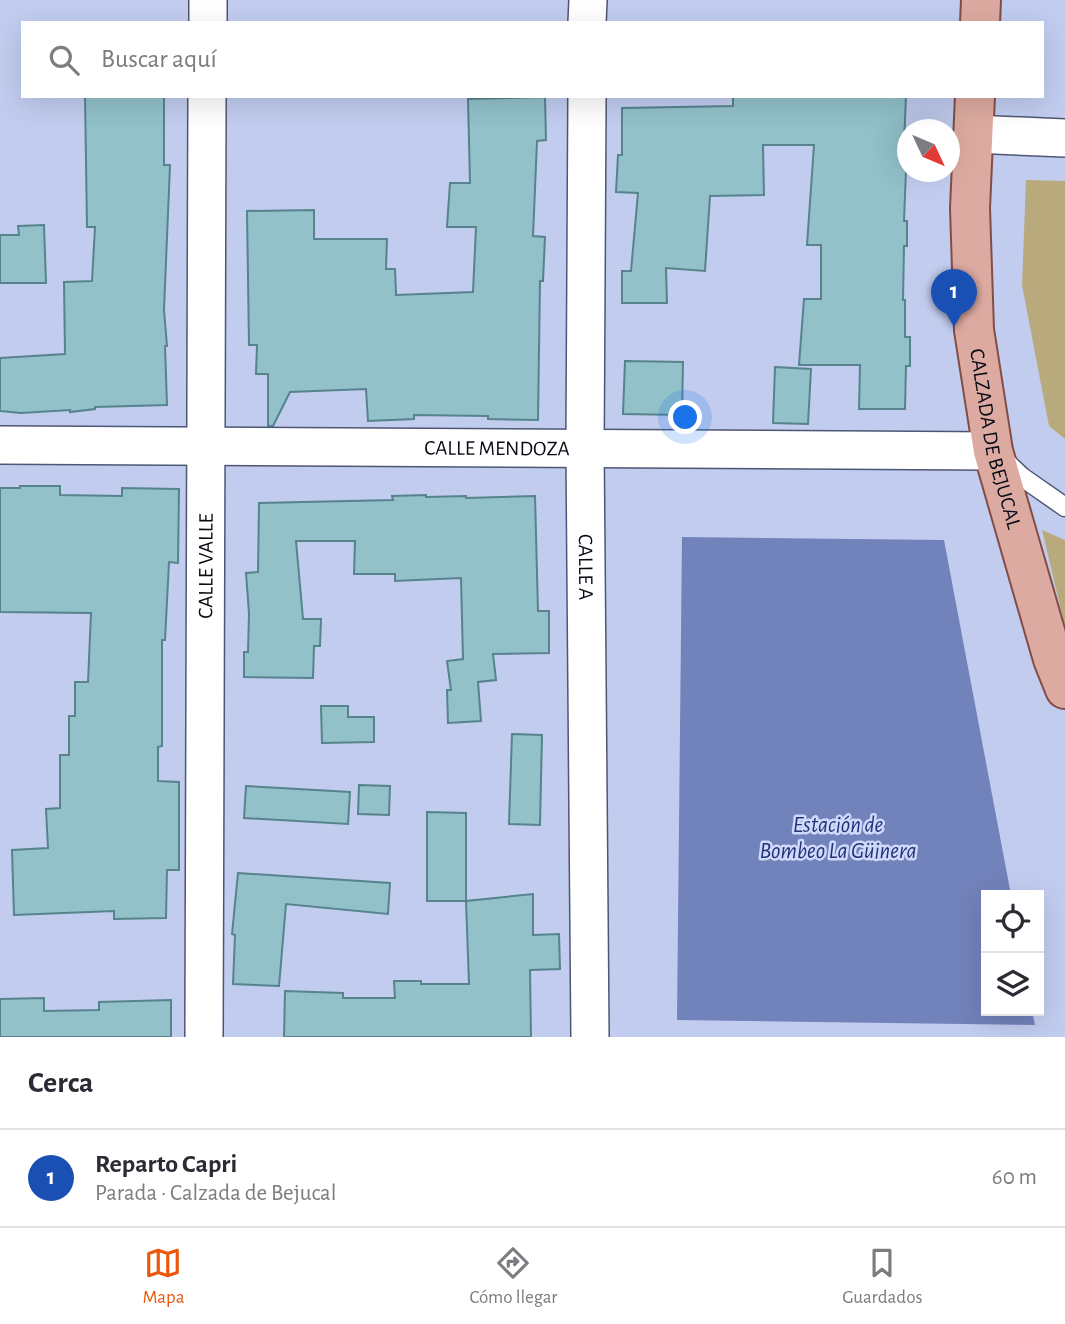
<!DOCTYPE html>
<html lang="es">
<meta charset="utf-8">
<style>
:root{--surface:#fff;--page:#f2f2f3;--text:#2b2b33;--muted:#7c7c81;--line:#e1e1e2;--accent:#ea580c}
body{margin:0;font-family:"Alegreya Sans",sans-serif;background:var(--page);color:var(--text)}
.controls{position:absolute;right:21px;bottom:21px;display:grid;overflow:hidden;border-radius:0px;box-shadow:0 7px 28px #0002}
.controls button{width:63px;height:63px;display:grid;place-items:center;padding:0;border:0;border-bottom:2px solid var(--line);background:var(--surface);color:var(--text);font:35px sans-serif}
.compass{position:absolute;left:897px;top:119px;width:63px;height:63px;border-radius:50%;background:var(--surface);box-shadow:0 7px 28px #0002;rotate:134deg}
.you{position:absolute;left:686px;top:418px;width:24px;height:24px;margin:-18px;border:5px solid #fff;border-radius:50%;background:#1a73e8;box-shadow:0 0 0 10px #1a73e833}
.badge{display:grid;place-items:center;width:46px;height:46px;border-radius:50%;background:var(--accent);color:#fff;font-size:23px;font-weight:700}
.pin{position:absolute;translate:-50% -58px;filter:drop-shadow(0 2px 4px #0008)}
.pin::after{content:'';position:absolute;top:37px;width:24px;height:21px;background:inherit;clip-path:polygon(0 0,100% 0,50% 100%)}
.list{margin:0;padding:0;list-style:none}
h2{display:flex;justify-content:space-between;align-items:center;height:91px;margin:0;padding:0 28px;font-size:30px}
h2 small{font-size:23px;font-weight:400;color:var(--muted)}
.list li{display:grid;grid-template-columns:46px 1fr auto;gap:21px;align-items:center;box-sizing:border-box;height:98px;padding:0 28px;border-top:2px solid var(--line)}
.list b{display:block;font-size:26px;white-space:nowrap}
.list p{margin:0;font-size:23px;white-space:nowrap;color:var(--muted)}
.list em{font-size:23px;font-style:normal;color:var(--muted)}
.icon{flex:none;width:38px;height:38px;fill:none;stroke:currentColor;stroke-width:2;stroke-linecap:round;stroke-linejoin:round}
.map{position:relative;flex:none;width:1065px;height:1037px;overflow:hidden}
.search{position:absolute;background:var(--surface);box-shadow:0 7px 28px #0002;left:21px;right:21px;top:21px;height:77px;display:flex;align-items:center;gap:18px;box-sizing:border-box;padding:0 24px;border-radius:0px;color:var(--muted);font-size:26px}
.sheet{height:189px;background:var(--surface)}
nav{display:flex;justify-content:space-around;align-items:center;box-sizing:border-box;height:98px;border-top:2px solid var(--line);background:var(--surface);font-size:19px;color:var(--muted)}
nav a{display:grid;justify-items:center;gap:4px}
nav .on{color:var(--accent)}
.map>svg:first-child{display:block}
.green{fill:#b9aa7e}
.water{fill:#7282ba}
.building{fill:#92c1ca;stroke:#56838c;stroke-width:2}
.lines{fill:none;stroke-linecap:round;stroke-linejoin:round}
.lane-casing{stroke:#4d5674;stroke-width:21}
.street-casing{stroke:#4d5674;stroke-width:40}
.primary-casing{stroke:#834d47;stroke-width:42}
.lane{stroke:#fff;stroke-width:18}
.street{stroke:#fff;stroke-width:37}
.primary{stroke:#dcaaa0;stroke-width:38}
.labels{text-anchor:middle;stroke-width:5;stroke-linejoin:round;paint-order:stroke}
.street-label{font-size:21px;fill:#080b16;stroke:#ced9fc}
.water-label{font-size:23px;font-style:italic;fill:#263276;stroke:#ced9fc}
</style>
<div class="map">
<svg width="1065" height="1037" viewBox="0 0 1065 1037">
<rect width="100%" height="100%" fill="#c1ccef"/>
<path class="green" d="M1026 180 1065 181V439L1049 426 1022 285Z
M1042 530 1065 540V627Z"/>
<path class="water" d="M682 537 944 540 1011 895H986V1011H1032L1035 1025 677 1020Z"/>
<path class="building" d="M85 96H164V165H170L164 310 167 346H165L167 405 95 407V409L70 412V410L21 413 0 411V358L65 354 64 282 92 281 95 227H87Z
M733 96H906L904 144H907L904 221H907V246H904L903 300H905V337H910V366H906L905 409H859L860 365H799L804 299H821V245H807L814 145H763L764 195 710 196 705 271 666 268 667 303H622V271H631L638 193 616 192 618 155H622V108L733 106Z
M545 97 546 140 537 141 533 236 545 237 543 281H540L538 420 488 419V416L414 415V419L368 421 366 389 290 392 273 426H268V374H256L257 345H249L247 211 314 210V239H387L386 269H395L396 295 473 292 476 227H447L450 183H470L468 99Z
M44 225 46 283H0V235H19L18 226Z
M625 361 683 362 682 415 623 414Z
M775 367 811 369 808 424 773 423Z
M20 486H60V495L122 496V488L179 489 178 563 169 562 165 640H162V746L158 747V781L179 782V870H167L166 918 114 919V911L14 915 12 850 48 848 46 809 60 808V755H69V716H75V682H88L91 613 0 612V488H20Z
M426 495V497L466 496V498L535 496 538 611H549V653L493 654 496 680 478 682 481 721 448 723 447 690H451L447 661 463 659 461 578 395 581V574H354L355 541H296L303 619H321L320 646H314L313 678 244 677V652H248L249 613 246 573 258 572 259 503 393 500 392 496Z
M321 706H348V717H374V742L322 743Z
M512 734 542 735 540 825 509 824Z
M359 785 390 786 389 815 358 814Z
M246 786 350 792 348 824 244 818Z
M427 812 466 813V901H427Z
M238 873 390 883 388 914 286 904 279 986 233 984 235 935 232 934Z
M533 894V935L559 934 560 969 530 970 531 1037H284L285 991 343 993V998H395L394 981H421V984H469L466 901Z
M44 998V1011L99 1010V1002L171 1000V1037H0V999Z"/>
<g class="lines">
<defs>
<path id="lane" d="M1004 460 1022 477 1065 507"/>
<g id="street">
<path d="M208 23V0"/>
<path d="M587 23 588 0"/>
<path id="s1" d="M587 96 585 448 590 1037"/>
<path d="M973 134 1065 138"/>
<path id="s2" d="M0 445 993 451"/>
<path id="s3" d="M204 1037 207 96"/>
</g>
<g id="primary">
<path d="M980 23 981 0"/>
<path id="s4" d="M975 96 970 208 974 330 993 451 1053 659 1065 689"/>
</g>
</defs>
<use href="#lane" class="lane-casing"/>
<use href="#street" class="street-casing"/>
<use href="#primary" class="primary-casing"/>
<use href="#lane" class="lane"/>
<use href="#street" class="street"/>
<use href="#primary" class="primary"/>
</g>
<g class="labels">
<g class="street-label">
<text dy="7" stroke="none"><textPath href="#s4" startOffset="345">CALZADA DE BEJUCAL</textPath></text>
<text dy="7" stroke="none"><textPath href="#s2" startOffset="497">CALLE MENDOZA</textPath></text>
<text dy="7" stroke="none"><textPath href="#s3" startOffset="471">CALLE VALLE</textPath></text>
<text dy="7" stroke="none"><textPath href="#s1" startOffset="471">CALLE A</textPath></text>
</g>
<g class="water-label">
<text x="838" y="832">Estación de<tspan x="838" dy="26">Bombeo La Güinera</tspan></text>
</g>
</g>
</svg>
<div class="controls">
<button><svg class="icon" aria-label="locate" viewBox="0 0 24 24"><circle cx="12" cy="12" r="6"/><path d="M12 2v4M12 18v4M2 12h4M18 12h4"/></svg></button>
<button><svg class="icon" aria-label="layers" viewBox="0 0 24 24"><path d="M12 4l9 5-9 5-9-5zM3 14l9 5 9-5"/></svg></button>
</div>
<svg class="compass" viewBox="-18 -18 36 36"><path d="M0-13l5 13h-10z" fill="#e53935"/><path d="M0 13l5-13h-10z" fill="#7c7c81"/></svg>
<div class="you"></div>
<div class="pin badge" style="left:954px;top:327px;background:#1a4fb4">1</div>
<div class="search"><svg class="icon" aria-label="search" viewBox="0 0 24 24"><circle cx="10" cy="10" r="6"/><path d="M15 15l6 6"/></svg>Buscar aquí</div>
</div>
<section class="sheet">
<h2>Cerca<small></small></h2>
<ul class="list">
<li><span class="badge" style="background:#1a4fb4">1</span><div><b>Reparto Capri</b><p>Parada · Calzada de Bejucal</p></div><em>60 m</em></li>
</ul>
</section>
<nav>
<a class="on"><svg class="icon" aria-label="map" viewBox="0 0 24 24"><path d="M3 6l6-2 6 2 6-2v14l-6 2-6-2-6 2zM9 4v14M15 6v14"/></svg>Mapa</a>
<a><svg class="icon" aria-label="directions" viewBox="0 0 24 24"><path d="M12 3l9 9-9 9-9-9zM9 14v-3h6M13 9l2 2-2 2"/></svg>Cómo llegar</a>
<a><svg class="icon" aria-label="saved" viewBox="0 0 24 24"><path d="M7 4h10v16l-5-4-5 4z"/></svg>Guardados</a>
</nav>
